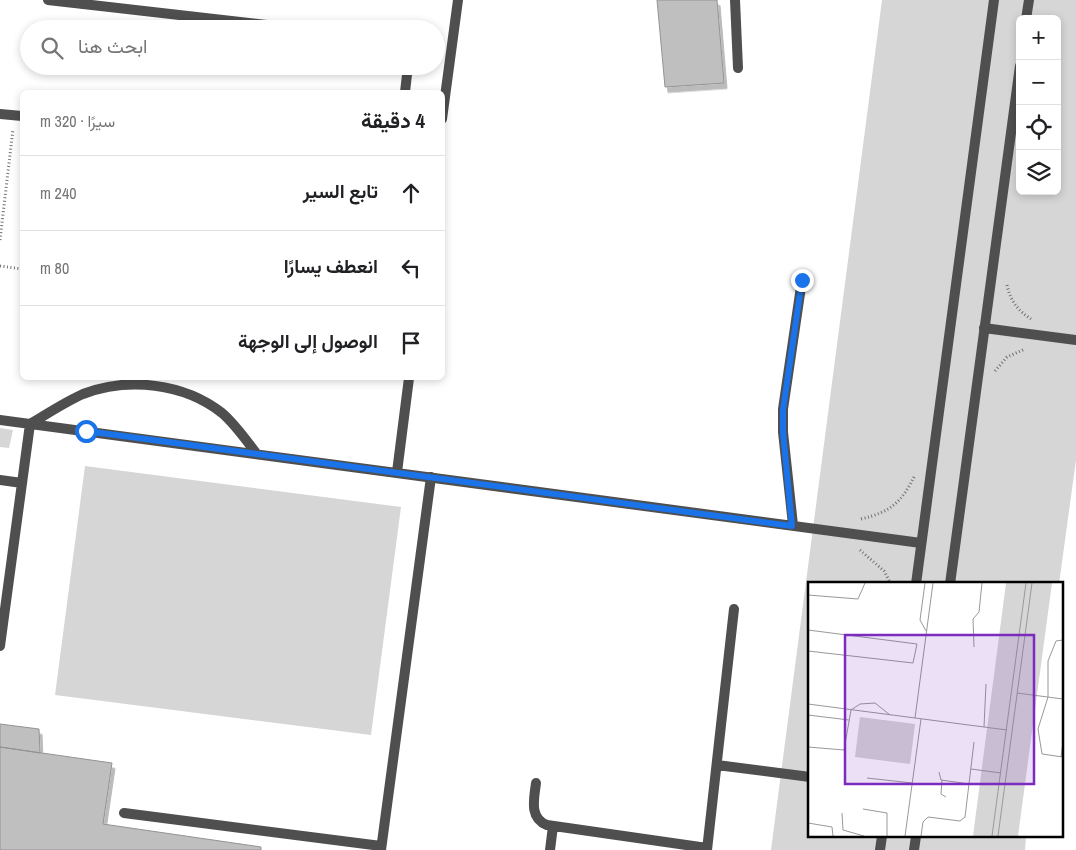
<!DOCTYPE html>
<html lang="ar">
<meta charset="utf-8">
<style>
:root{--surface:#fff;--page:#f6f6f6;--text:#202124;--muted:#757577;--line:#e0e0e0}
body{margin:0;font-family:"Archivo Narrow",Vazirmatn,sans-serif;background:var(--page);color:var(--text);direction:rtl}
.controls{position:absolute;right:15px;top:15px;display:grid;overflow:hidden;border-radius:8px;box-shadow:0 2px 8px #0003}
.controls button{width:45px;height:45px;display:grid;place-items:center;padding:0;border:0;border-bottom:1px solid var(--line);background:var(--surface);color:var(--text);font:25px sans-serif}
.stop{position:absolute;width:15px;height:15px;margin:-11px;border:4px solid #1a73e8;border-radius:50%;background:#fff}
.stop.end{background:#1a73e8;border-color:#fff;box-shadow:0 1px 5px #0008}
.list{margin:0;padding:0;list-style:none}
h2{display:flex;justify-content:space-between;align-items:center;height:65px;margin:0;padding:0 20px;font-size:21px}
h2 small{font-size:16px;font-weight:400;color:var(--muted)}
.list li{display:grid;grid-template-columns:32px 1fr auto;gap:15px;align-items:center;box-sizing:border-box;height:75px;padding:0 20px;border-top:1px solid var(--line)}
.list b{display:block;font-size:19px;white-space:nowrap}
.list em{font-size:16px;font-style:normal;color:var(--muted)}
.icon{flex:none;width:28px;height:28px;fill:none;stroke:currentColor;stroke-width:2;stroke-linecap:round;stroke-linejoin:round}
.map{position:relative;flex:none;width:1076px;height:850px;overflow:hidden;direction:ltr}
.search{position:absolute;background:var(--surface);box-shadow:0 2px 8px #0003;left:20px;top:20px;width:425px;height:55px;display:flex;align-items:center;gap:12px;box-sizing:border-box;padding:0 18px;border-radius:28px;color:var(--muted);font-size:19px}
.panel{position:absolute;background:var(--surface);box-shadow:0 2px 8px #0003;left:20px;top:90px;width:425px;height:290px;border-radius:8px;direction:rtl}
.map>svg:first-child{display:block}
.green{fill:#d6d6d6;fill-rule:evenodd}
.building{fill:#bfbfbf;stroke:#939393;filter:url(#shadow)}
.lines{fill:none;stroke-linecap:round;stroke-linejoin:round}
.path{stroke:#717171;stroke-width:3;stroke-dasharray:1 2.5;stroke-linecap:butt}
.service{stroke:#4f4f4f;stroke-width:10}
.minor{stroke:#4f4f4f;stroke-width:10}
.tertiary{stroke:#4f4f4f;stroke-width:10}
.route{stroke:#1a73e8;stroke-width:6}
.inset-road{fill:none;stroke:#999;stroke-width:1}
.view{fill:#7b2cbf;fill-opacity:0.15;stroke:#7b2cbf;stroke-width:2.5}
.inset-edge{fill:none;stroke:#000;stroke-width:2.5}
</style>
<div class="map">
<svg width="1076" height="850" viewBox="0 0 1076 850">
<defs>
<filter id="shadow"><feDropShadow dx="3" dy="5.5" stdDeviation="0" flood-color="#0004"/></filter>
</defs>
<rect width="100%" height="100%" fill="#fff"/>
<path class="green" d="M882 0H1076V460L1059 584H810V836H1026L1025 850H771ZM1020 19H1057V191H1020Z
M0 428 13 430 9 448 0 447Z
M85 466 401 507 371 735 55 695Z"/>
<path class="building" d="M657 0H717L724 83 665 87Z
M0 724 39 729 40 753 0 747Z
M0 747 112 763 103 824 261 847V850H0Z"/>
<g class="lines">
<path class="path" d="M0 240 13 129
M0 266 22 269
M1007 285C1010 300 1018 311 1031 319
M995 371 1007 357 1025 349
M861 519C891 512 902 502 915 475
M860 550 884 571 891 584"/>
<path class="service" d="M48 0 302 29
M735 0 738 68
M405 92 408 66
M0 114 22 116
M442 119 458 0
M0 420 921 543
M397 472 409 378
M0 480 22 483
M793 525 783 432V409L802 280
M0 646 30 424C47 414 65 402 83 394 128 377 184 383 222 413 235 424 246 440 256 453
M717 765 810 777
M536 783C534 799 529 818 547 825L707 848
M124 813 381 846
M381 850 431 477
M550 850 553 826
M707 850 734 609"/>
<path class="minor" d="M984 328 1076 340"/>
<path class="tertiary" d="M1026 19 1029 0
M916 584 994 0
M950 584 1020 66
M880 850 882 836
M914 850 916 836"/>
</g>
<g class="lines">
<path class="route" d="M86 431 792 526 783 432V410L802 280"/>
</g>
<g transform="translate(808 582)">
<rect width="255" height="255" fill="#fff"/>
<path d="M198 1H244L210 254H165ZM52 135 107 142 102 182 47 175Z" fill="#d6d6d6"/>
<path class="inset-road" d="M117 1 112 38 118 49M0 13 50 17 57 1M0 48 109 62 105 81 0 69M255 58 248 59 240 79V115L230 147 234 172 255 175M166 65 165 37 171 30 174 1M209 111 255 117M0 122 199 148M0 133 41 138M107 136 125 1M176 145 178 102M0 165 36 168 43 128 52 122 67 121 82 133M253 175 255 160M163 187 193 191M131 190 133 198 161 202M59 196 104 201M134 198 133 212 138 215M55 227 79 231V254M34 231 35 248 56 254M0 241 24 245 25 254M97 254 113 137M113 254 115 240 120 235 152 239 157 235 166 160M184 254 218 1M190 254 224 1"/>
<path class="view" d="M37 53H226V202H37Z"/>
<rect width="255" height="255" class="inset-edge"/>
</g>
</svg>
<div class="controls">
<button>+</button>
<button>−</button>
<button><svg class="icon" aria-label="locate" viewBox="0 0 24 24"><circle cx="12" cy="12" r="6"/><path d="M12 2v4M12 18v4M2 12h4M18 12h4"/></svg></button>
<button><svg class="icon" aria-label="layers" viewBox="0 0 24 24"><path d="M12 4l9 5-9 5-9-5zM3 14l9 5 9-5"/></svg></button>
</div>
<div class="stop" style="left:86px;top:431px"></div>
<div class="stop end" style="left:802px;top:280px"></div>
<div class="search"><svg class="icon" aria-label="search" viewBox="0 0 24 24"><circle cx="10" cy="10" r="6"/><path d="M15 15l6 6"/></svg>ابحث هنا</div>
<section class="panel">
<h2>4 دقيقة<small>سيرًا · 320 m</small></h2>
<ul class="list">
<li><svg class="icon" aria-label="ahead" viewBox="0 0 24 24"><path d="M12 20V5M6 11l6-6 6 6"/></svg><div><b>تابع السير</b></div><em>240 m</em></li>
<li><svg class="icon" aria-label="left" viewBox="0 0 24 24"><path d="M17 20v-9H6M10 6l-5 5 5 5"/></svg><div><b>انعطف يسارًا</b></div><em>80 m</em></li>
<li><svg class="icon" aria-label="arrive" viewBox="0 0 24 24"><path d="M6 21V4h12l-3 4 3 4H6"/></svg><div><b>الوصول إلى الوجهة</b></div></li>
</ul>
</section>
</div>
